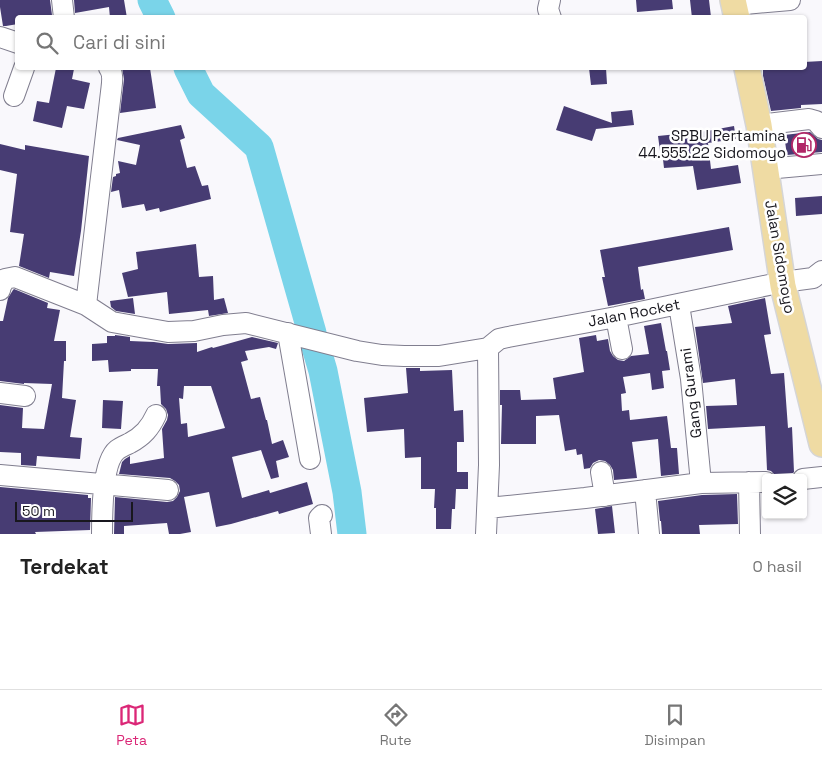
<!DOCTYPE html>
<html lang="id">
<style>
:root{--surface:#fff;--page:#f2f2f2;--text:#222;--muted:#767676;--line:#e0e0e0;--accent:#db2777}
body{margin:0;font-family:"Space Grotesk",sans-serif;background:var(--page);color:var(--text)}
.controls{position:absolute;right:15px;bottom:15px;display:grid;overflow:hidden;border-radius:5px;box-shadow:0 1px 4px #0004}
.controls button{width:45px;height:45px;display:grid;place-items:center;padding:0;border:0;border-bottom:1px solid var(--line);background:var(--surface);color:var(--text);font:25px sans-serif}
.scale{position:absolute;left:15px;bottom:12px;width:118px;box-sizing:border-box;padding-left:5px;border:2px solid #18171e;border-top:0;font-size:14px;line-height:18px;white-space:nowrap;color:#18171e;-webkit-text-stroke:4px #fff;paint-order:stroke}
.list{margin:0;padding:0;list-style:none}
h2{display:flex;justify-content:space-between;align-items:center;height:65px;margin:0;padding:0 20px;font-size:21px}
h2 small{font-size:16px;font-weight:400;color:var(--muted)}
.icon{flex:none;width:28px;height:28px;fill:none;stroke:currentColor;stroke-width:2;stroke-linecap:round;stroke-linejoin:round}
.map{position:relative;flex:none;width:822px;height:534px;overflow:hidden}
.search{position:absolute;background:var(--surface);box-shadow:0 1px 4px #0004;left:15px;right:15px;top:15px;height:55px;display:flex;align-items:center;gap:12px;box-sizing:border-box;padding:0 18px;border-radius:5px;color:var(--muted);font-size:19px}
.sheet{height:155px;background:var(--surface)}
nav{display:flex;justify-content:space-around;align-items:center;box-sizing:border-box;height:70px;border-top:1px solid var(--line);background:var(--surface);font-size:14px;color:var(--muted)}
nav a{display:grid;justify-items:center;gap:2px}
nav .on{color:var(--accent)}
.map>svg:first-child{display:block}
.lines{fill:none;stroke-linecap:round;stroke-linejoin:round}
.river{stroke:#7ad4e9;stroke-width:29}
.building{fill:#473c73;fill-rule:evenodd}
.minor-casing{stroke:#807e8f;stroke-width:22}
.major-casing{stroke:#d5d5d6;stroke-width:28}
.minor{stroke:#fff;stroke-width:20}
.major{stroke:#efdba3;stroke-width:25}
.labels{text-anchor:middle;stroke-width:5;stroke-linejoin:round;paint-order:stroke}
.poi-label{font-size:15px;fill:#18171e;stroke:#fff;text-anchor:end}
.street-label{font-size:15px;fill:#18171e;stroke:#fff}
</style>
<div class="map">
<svg width="822" height="534" viewBox="0 0 822 534">
<rect width="100%" height="100%" fill="#f9f8fc"/>
<g class="lines">
<path class="river" d="M152 0 161 18
M188 68 201 94 259 147 312 333
M316 347 323 371 347 492 352 534"/>
</g>
<path class="building" d="M0 0H50L52 15 40 18H18V24L6 26H3L0 7Z
M74 0H124L127 18H110L109 7 75 13Z
M636 0H672L673 9 637 12Z
M690 0H709L711 17 692 18Z
M822 61V104L801 105V108L771 111 763 76V68H804V62Z
M56 68 74 69 72 79 90 83 84 109 67 106 62 128 33 121 37 101 49 103Z
M122 68H150L156 108 120 113 124 79Z
M589 68H606L607 84 591 85Z
M564 106 612 123 611 112 632 110 634 125 596 129 592 141 556 130Z
M181 125 185 138 180 140 187 168 195 166 202 186 208 185 211 199 160 212 159 208 146 211 144 204 122 208 119 190 111 192 113 177 116 176V174L120 173 118 161 136 165 140 145 117 140 118 138Z
M734 126 736 139 708 143 711 169 738 165 741 183 697 190 693 166 664 168 662 151H660L658 136 707 131Z
M810 132 818 139 822 140V152L787 155 784 135Z
M0 144 25 150V145L89 156 81 231 74 276 50 272 49 278 19 266 24 234 10 232 17 174 0 170Z
M822 196V214L796 216 795 198Z
M729 227 733 250 638 267 641 290 643 289 645 299 608 306 602 277H605L600 250Z
M196 244 199 277 213 276 214 300 224 298 228 313 209 316 208 310 169 314 167 292 128 297 122 273 138 269 136 252Z
M14 289 48 303 47 308 60 310 54 341H66V361H64L62 398 76 400 70 437 82 438 80 459 37 456 36 466 21 465V453L0 452V405L23 408 22 428 44 429 52 384 24 383V384L0 381V321H3L8 298 13 290Z
M133 298 135 314 116 311 111 307 110 301Z
M765 298 771 334 764 335 771 374 784 373 788 428 792 427 794 472 793 473 774 474 771 471 767 470 765 426 708 429 706 406 737 405 735 379 703 383 695 327 732 323 728 306Z
M661 323 666 351H667L670 370 662 371 664 388 652 390 650 373 623 377 626 393 621 394 622 411 629 410 630 420 667 416 671 448H677L679 474 661 476 658 439 632 442 637 478 614 480 613 470 610 465 605 461 599 460 593 463 590 468 584 469 582 454 577 455 576 449 565 451 559 415 536 416V444H501L502 405H500V390H520L521 400 556 399 553 378 584 372 579 338 596 335 597 341 608 339 610 351 613 356 618 360 624 361 631 356 649 354 644 326Z
M115 335 130 337V341L154 342 168 344 197 343V352L212 347 213 348 252 337 278 343 276 349 269 347 245 351 248 360 241 362 251 399 260 397 266 420H267L272 444 283 440 289 457 276 461 279 477 271 479 261 450 232 457 242 498 269 490 270 493 307 482 313 504 279 514 278 511 231 524 216 527 209 492 184 497 191 532 180 534H169L167 523 124 526V534H114L115 497 167 502 173 501 177 497 180 491 179 485 175 481 170 478 119 474 122 462 125 459 130 456V464L164 458 162 429 167 420 168 415 166 409 161 404 160 386H157L158 369H131V371L109 372 108 360 92 361V344L107 343V336H115ZM184 386H211L225 428 188 437 187 423 181 424 179 398 183 399Z
M406 368H420V371L452 370 454 411 463 410 464 442H457V472H468V489H456L455 509H452L451 529H436V508H434L435 489H421V457L405 458 404 429 367 432 364 398 408 393Z
M103 400 123 401 121 429 102 428Z
M0 487 88 495V498H91L90 530 35 532 36 534H0Z
M737 494 738 524 699 525 700 534H662L661 521H660L658 501 702 495Z
M612 506 615 533 598 534 595 509Z"/>
<g class="lines">
<defs>
<path id="minor" d="M62 0 64 18
M550 0 548 9 551 18
M734 5 790 0
M0 37 18 43
M14 96 24 68
M759 125 809 119 816 121 822 128
M766 169 822 164
M0 290 1 286 5 279 15 277 86 305 112 322 168 332 194 331 223 325 246 323 357 351 382 355 404 356H439L488 348 499 339 508 337 616 317 783 282 813 278 822 271
M86 305 111 92C112 83 114 74 109 68
M679 305 691 379 701 483
M616 317 622 349
M288 333 310 459
M0 393 25 396
M601 472 605 496
M0 475 168 490
M803 479 822 477
M749 482 750 534
M645 490 649 534
M488 508 585 498 701 483 766 482
M102 534C102 516 102 462 117 450 121 447 126 445 130 443 143 436 150 428 156 415
M321 534 319 518 322 515
M486 534 489 465 488 348"/>
<path id="major" d="M733 0 737 18
M747 68 759 125 783 286 822 444"/>
</defs>
<use href="#minor" class="minor-casing"/>
<use href="#major" class="major-casing"/>
<use href="#minor" class="minor"/>
<use href="#major" class="major"/>
</g>
<defs>
<symbol id="fuel-ring" viewBox="-11 -11 22 22"><circle r="9.5" fill="#fff" stroke="#b12767" stroke-width="1.5"/><path d="M-5.5-6h7V0h2V4h1.3V-2.5L3-4.5l.8-.8L6-3V5H2.5V1h-1V6h-7ZM-4.2-4.7v3.2H.2V-4.7Z" fill="#b12767"/></symbol>
</defs>
<g fill-rule="evenodd">
<use href="#fuel-ring" x="790" y="131" width="28" height="28"/>
</g>
<g class="labels">
<g class="poi-label">
<text x="786" y="141">SPBU Pertamina<tspan x="786" dy="17">44.555.22 Sidomoyo</tspan></text>
</g>
<g class="street-label">
<text transform="translate(780 257) rotate(80)" y="5">Jalan Sidomoyo</text>
<text transform="translate(634 313) rotate(-11)" y="5">Jalan Rocket</text>
<text transform="translate(691 393) rotate(-97)" y="5">Gang Gurami</text>
</g>
</g>
</svg>
<div class="controls">
<button><svg class="icon" aria-label="layers" viewBox="0 0 24 24"><path d="M12 4l9 5-9 5-9-5zM3 14l9 5 9-5"/></svg></button>
</div>
<div class="scale">50 m</div>
<div class="search"><svg class="icon" aria-label="search" viewBox="0 0 24 24"><circle cx="10" cy="10" r="6"/><path d="M15 15l6 6"/></svg>Cari di sini</div>
</div>
<section class="sheet">
<h2>Terdekat<small>0 hasil</small></h2>
<ul class="list">
</ul>
</section>
<nav>
<a class="on"><svg class="icon" aria-label="map" viewBox="0 0 24 24"><path d="M3 6l6-2 6 2 6-2v14l-6 2-6-2-6 2zM9 4v14M15 6v14"/></svg>Peta</a>
<a><svg class="icon" aria-label="directions" viewBox="0 0 24 24"><path d="M12 3l9 9-9 9-9-9zM9 14v-3h6M13 9l2 2-2 2"/></svg>Rute</a>
<a><svg class="icon" aria-label="saved" viewBox="0 0 24 24"><path d="M7 4h10v16l-5-4-5 4z"/></svg>Disimpan</a>
</nav>
